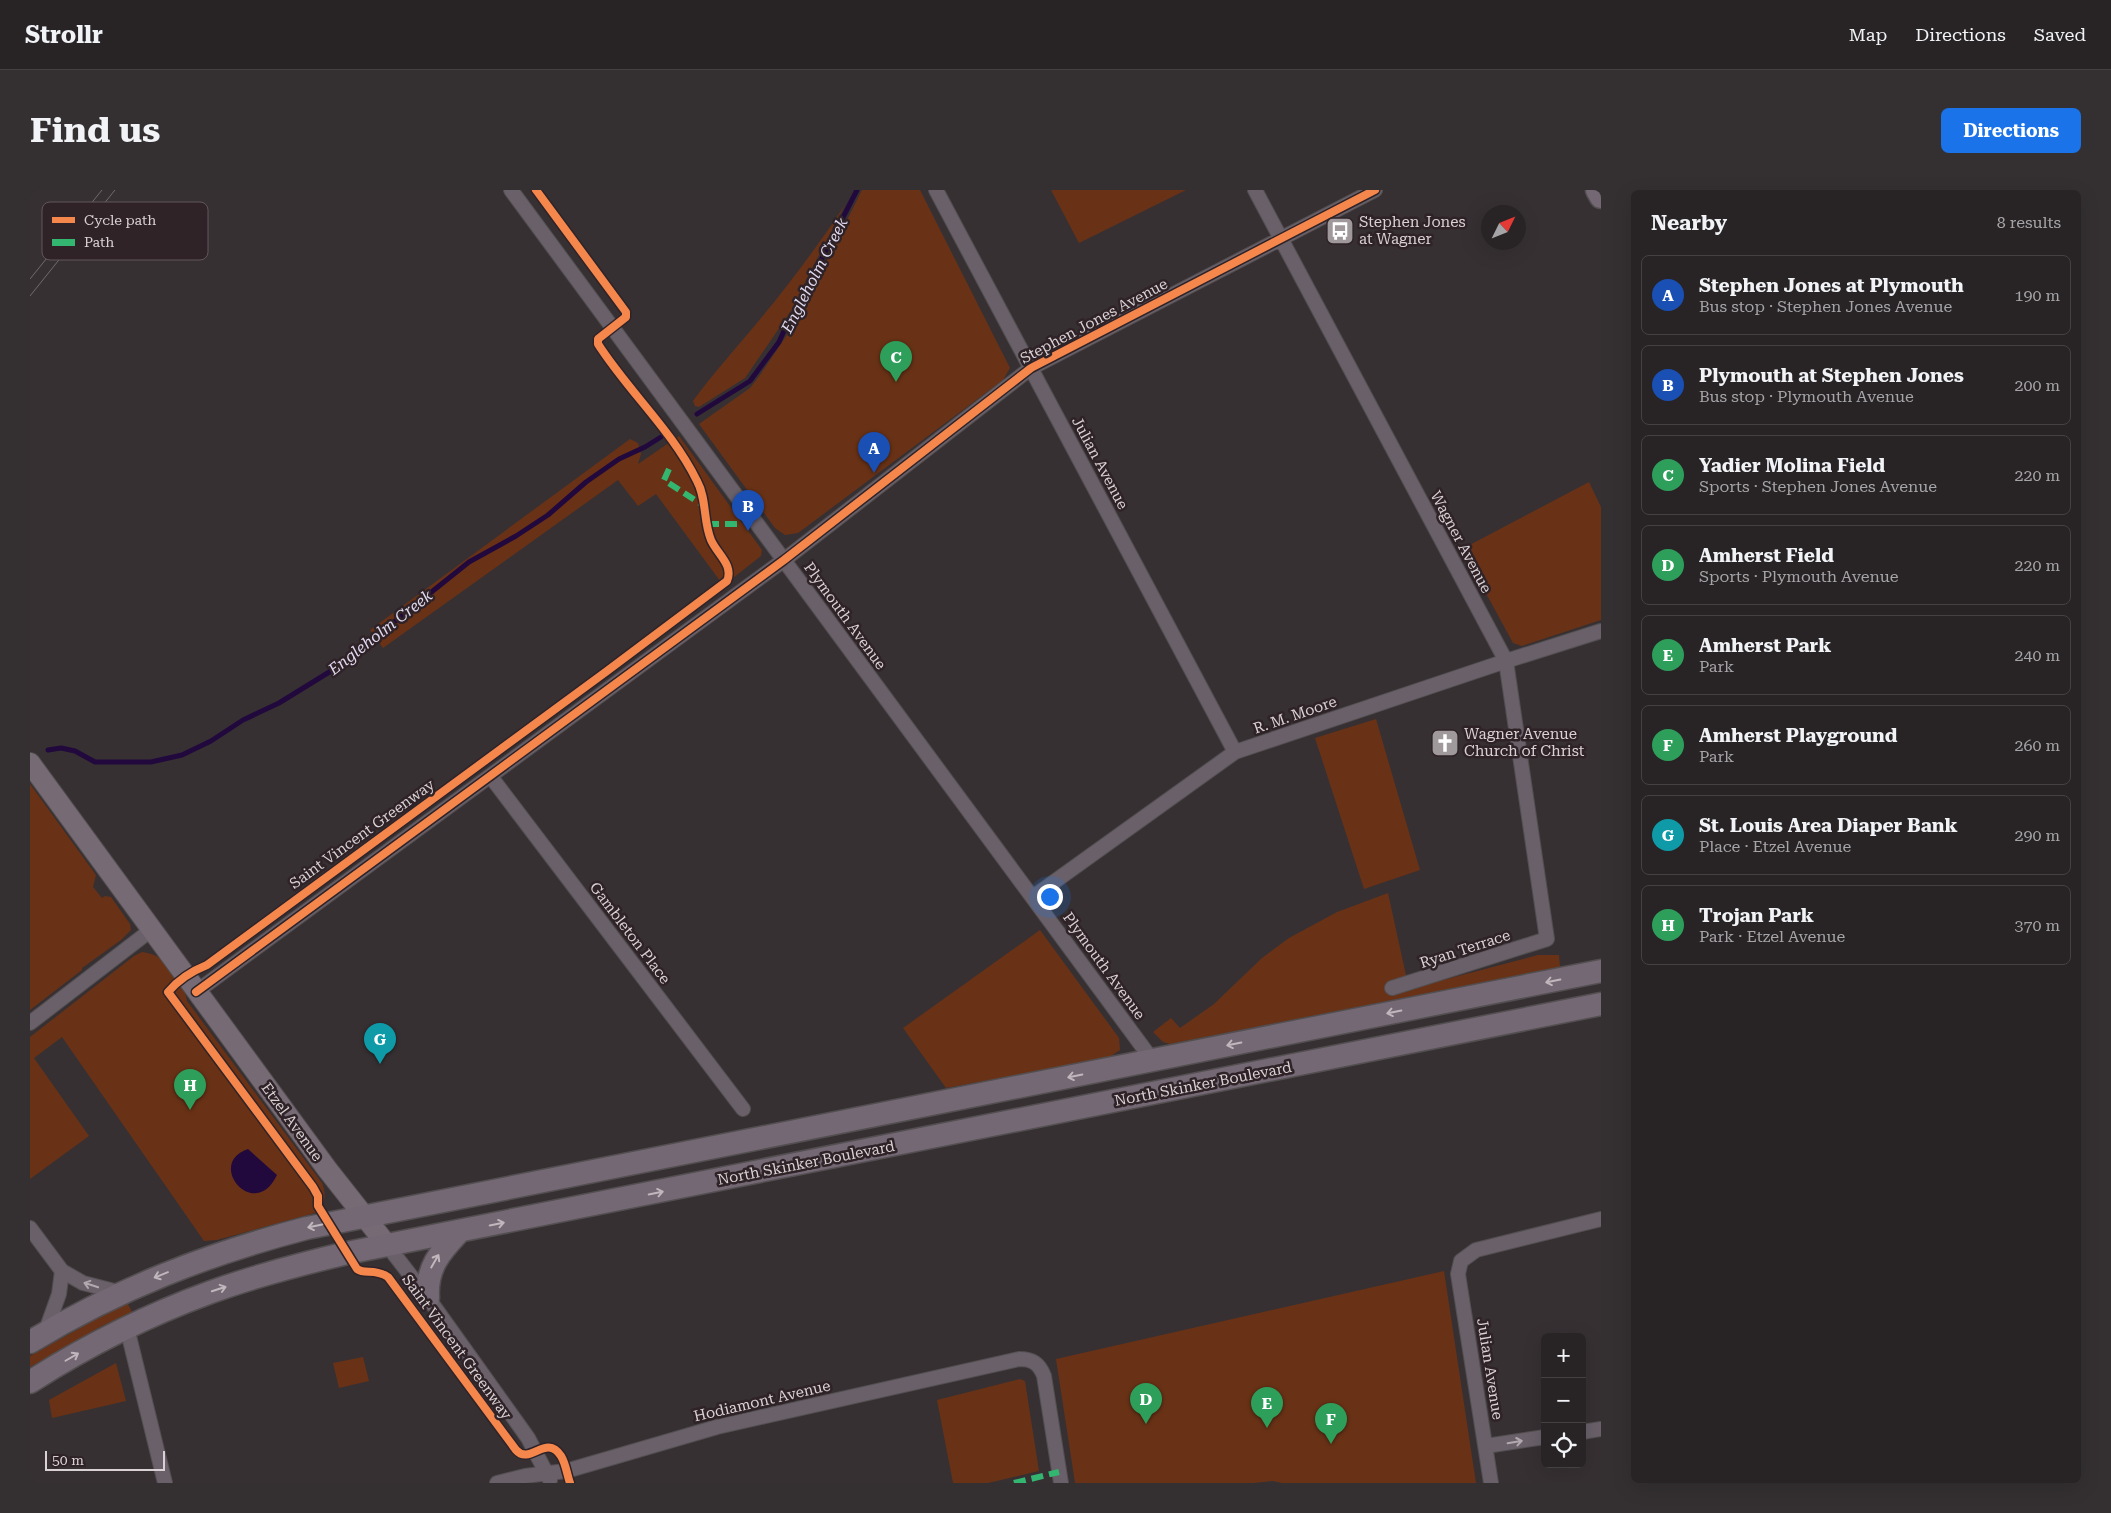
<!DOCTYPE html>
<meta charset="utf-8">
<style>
:root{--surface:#282426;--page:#343032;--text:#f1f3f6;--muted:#a5a4a7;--line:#444143;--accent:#1a73e8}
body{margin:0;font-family:"Roboto Serif",serif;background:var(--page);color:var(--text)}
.controls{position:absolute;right:15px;bottom:15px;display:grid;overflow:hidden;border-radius:8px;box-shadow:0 5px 20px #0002}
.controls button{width:45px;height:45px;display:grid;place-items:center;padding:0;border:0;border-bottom:1px solid var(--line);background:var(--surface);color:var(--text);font:25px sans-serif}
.compass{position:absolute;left:1451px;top:15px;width:45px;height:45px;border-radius:50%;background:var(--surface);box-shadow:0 5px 20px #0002;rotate:47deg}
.scale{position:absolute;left:15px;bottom:12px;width:120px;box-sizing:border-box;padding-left:5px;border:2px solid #d9d1d4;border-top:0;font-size:14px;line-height:18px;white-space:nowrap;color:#d9d1d4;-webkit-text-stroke:4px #2f2328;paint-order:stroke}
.you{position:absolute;left:1019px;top:706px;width:18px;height:18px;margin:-12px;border:4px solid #fff;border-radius:50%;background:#1a73e8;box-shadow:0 0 0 8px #1a73e833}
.badge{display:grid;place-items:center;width:32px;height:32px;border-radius:50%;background:var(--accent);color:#fff;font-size:16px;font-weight:700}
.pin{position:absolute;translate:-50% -41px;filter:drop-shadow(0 1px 2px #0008)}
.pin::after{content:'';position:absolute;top:26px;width:18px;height:15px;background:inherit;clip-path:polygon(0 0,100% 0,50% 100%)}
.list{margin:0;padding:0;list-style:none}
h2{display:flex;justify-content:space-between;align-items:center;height:65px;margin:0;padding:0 20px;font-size:21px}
h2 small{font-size:16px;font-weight:400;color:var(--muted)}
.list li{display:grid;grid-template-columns:32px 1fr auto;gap:15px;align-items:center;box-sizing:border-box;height:80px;margin:0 10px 10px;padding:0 10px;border:1px solid var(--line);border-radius:8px}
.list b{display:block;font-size:19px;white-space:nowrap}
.list p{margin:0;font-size:16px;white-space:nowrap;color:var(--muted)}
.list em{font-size:16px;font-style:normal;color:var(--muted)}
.icon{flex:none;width:28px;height:28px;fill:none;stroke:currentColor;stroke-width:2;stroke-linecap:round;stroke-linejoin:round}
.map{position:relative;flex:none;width:1571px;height:1293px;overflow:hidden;border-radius:8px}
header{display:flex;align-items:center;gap:30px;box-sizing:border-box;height:70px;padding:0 25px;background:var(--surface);border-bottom:1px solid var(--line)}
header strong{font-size:24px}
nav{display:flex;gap:28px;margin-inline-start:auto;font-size:18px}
.intro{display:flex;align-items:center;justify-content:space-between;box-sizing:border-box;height:120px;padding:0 30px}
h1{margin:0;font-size:35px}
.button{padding:12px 22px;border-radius:8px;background:var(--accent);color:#fff;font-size:18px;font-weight:700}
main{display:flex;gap:30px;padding:0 30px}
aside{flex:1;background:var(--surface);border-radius:8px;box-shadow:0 5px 20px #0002}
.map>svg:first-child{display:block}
.green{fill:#693216}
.water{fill:#22093d}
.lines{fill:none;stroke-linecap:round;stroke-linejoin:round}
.stream{stroke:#22093d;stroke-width:5}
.street-casing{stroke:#534e50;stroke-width:16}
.secondary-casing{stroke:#534e50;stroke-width:22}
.primary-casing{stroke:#534e50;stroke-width:25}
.street{stroke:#696069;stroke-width:14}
.secondary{stroke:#766b75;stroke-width:20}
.primary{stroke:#746874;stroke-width:22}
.tram{stroke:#716a6f;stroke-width:1}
.quiet{stroke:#33b770;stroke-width:6;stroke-dasharray:12 6;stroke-linecap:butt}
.cycleway-casing{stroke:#2f2328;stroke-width:11}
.cycleway{stroke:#f5874c;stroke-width:8}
.oneway{stroke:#c0b7bc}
.oneway2{stroke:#b2a9af}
.labels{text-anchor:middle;stroke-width:5;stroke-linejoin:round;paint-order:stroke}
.poi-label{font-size:15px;fill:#d9d1d4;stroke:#2f2328;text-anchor:start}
.street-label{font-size:15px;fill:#d9d1d4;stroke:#2f2328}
.water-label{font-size:16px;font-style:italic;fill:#dfd9ef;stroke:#2f2328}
.key{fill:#2f2328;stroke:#62575c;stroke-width:1}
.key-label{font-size:14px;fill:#d9d1d4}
</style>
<header>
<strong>Strollr</strong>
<nav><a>Map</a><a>Directions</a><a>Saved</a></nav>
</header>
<div class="intro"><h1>Find us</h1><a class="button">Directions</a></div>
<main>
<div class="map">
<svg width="1571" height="1293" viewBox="0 0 1571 1293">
<rect width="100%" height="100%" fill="#363033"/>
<path class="green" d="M832 0H890L980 178 973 190 768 343 755 345 745 338 669 234 720 198 730 185 779 112 788 88Z
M1021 0H1156L1049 53Z
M815 15 774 94 769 109 715 188 669 217 665 216 663 211C684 182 708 156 731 128 761 92 789 54 815 15Z
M649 246 732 360 731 366 703 388 696 399 626 304 608 316 588 290 353 458 340 440 600 249 608 253 611 264 608 274Z
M1559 292 1571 317V430L1492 456 1483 453 1432 359Z
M1346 529 1390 680 1334 699 1285 548Z
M0 594 66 685 63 697 72 708 75 706 81 707 100 734 101 740 91 750 52 778V780L0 820Z
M1358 703 1379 799 1508 765H1529L1530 777 1140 854 1133 852 1123 842 1141 828 1150 838 1184 814 1232 768 1259 748 1307 722Z
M1010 740 1089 848 1090 860 1081 866 1069 870 916 898 873 838Z
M112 762C118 763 123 764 128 767 137 774 157 800 157 811L292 993C297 1006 295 1014 285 1023L187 1050 174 1051 32 847 4 868 59 946 0 989V847L104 766Z
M1414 1081 1446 1293H1252L1243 1291 1224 1293H1045L1026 1169Z
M97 1112 102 1122 70 1137 0 1177V1166Z
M333 1167 339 1191 309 1198 303 1173Z
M86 1173 96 1211 22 1228 19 1210Z
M990 1189 995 1191 1009 1281 958 1293H923L907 1210Z"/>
<path class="water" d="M218 959 247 985C224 1033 175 973 218 959Z"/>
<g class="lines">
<path class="stream" d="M667 224 720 191 749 152 757 134 777 106 785 82 827 0
M18 560 31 558 45 561 65 572H121L152 565 181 551 213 530 249 513 309 476 439 372 486 346 518 325 556 292 589 269 615 257 631 247"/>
<defs>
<path id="street" d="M481 0 1123 871
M906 0 1205 562
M1225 0 1476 471 1517 749 1362 798
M461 587 713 919
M1003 707 1205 562 1476 471 1571 441
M166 802 754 370 1001 178 1345 0
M0 833 121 740
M0 1038 32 1081 53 1093 92 1103
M357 1055 398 1108 498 1248 520 1290
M97 1138 135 1293
M15 1143 29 1104 32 1081
M1552 1242 1571 1239
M1456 1256 1515 1247
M467 1293 495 1286 536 1281 687 1237 989 1169C1002 1169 1009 1173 1014 1186L1031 1293
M1461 1293 1428 1084 1431 1071 1446 1060 1571 1029"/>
<path id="secondary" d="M0 573 297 979 357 1055"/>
<path id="primary" d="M1567 0 1571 7
M398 1108C396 1078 410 1062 429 1042
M0 1152C88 1099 177 1064 277 1038L1571 781
M0 1192C56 1156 118 1125 181 1102 225 1086 271 1074 317 1063L1571 814"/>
</defs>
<use href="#street" class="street-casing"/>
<use href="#secondary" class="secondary-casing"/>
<use href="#primary" class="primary-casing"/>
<use href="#street" class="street"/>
<use href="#secondary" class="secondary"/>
<use href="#primary" class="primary"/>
<path class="tram" d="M0 89 72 0
M0 106 85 0"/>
<path class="quiet" d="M639 279 634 290 674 316
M677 334H712
M984 1293 1029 1282"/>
<defs>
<path id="cycleway" d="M506 0 596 122V127L568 149V154C598 201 642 240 667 291 677 309 673 331 681 350 687 364 704 375 697 391L577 481 177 775C162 781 149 789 138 802L283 997 288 1006V1016L327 1079C335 1085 344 1078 358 1087L486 1260C500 1276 516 1243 531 1266 536 1274 537 1285 540 1293
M166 802 754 370 1001 178 1345 0"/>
</defs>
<use href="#cycleway" class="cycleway-casing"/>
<use href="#cycleway" class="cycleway"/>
</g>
<defs><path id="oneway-shaft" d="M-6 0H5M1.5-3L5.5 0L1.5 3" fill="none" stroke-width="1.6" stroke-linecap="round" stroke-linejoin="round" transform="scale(1.25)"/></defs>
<g class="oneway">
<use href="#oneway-shaft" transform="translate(1523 791) rotate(169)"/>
<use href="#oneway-shaft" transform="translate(1364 822) rotate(169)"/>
<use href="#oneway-shaft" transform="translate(1204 854) rotate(169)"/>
<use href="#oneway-shaft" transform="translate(1045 886) rotate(169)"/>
<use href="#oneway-shaft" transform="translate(626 1003) rotate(-11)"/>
<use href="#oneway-shaft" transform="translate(467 1034) rotate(-11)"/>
<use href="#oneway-shaft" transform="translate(285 1036) rotate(168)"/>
<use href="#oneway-shaft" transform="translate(405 1071) rotate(-60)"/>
<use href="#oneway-shaft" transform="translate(131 1085) rotate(158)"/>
<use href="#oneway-shaft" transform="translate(189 1099) rotate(-18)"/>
<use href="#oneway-shaft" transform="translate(42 1167) rotate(-30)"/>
</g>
<g class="oneway2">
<use href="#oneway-shaft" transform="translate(61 1095) rotate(-162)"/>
<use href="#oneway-shaft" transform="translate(1485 1252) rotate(-9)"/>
</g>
<defs>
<symbol id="bus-square" viewBox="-11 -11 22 22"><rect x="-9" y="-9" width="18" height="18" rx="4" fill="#a0999c" stroke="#2f2328"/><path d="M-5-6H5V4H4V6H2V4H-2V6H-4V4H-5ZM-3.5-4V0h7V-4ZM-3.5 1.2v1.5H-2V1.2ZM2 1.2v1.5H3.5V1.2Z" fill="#fff"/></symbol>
<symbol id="church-square" viewBox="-11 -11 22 22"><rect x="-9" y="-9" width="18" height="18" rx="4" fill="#a0999c" stroke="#2f2328"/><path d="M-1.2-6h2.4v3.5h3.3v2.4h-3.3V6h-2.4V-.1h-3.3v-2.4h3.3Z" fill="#fff"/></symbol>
</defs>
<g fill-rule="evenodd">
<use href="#bus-square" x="1294" y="25" width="32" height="32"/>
<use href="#church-square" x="1399" y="537" width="32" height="32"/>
</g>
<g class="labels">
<g class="poi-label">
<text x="1329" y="37">Stephen Jones<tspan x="1329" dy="17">at Wagner</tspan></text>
<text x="1434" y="549">Wagner Avenue<tspan x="1434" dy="17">Church of Christ</tspan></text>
</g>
<g class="street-label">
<text transform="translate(1064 131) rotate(-28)" y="5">Stephen Jones Avenue</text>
<text transform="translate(1070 273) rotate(62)" y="5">Julian Avenue</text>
<text transform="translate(1431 352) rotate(62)" y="5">Wagner Avenue</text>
<text transform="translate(815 426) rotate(54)" y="5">Plymouth Avenue</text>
<text transform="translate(1265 525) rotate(-19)" y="5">R. M. Moore</text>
<text transform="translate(332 644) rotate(-36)" y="5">Saint Vincent Greenway</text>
<text transform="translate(600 743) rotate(53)" y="5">Gambleton Place</text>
<text transform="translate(1435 759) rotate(-18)" y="5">Ryan Terrace</text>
<text transform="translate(1074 776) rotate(54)" y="5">Plymouth Avenue</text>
<text transform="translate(1173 894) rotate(-11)" y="5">North Skinker Boulevard</text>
<text transform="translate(262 932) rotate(54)" y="5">Etzel Avenue</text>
<text transform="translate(776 973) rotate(-11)" y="5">North Skinker Boulevard</text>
<text transform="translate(427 1157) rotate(54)" y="5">Saint Vincent Greenway</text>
<text transform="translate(1460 1179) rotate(81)" y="5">Julian Avenue</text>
<text transform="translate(732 1211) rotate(-13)" y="5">Hodiamont Avenue</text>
</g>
<g class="water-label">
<text transform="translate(784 85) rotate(-63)" y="6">Engleholm Creek</text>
<text transform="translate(350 442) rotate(-38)" y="6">Engleholm Creek</text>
</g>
</g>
<rect x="12" y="12" width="166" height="58" rx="8" class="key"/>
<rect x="22" y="27" width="23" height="6" fill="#f5874c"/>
<rect x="22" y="49" width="23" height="7" fill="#33b770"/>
<g class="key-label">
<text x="54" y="35">Cycle path</text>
<text x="54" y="57">Path</text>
</g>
</svg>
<div class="controls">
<button>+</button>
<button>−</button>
<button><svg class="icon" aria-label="locate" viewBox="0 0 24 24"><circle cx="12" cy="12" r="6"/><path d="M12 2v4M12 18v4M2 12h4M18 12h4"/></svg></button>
</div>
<svg class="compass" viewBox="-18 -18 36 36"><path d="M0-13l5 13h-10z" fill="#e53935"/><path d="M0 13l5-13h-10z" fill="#a5a4a7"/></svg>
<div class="scale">50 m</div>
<div class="you"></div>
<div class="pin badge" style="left:844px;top:283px;background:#1a4fb4">A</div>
<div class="pin badge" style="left:718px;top:341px;background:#1a4fb4">B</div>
<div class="pin badge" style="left:866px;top:192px;background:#2e9e5b">C</div>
<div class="pin badge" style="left:1116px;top:1234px;background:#2e9e5b">D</div>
<div class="pin badge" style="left:1237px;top:1238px;background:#2e9e5b">E</div>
<div class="pin badge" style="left:1301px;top:1254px;background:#2e9e5b">F</div>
<div class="pin badge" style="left:350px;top:874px;background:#0f9aa8">G</div>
<div class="pin badge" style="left:160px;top:920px;background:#2e9e5b">H</div>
</div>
<aside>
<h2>Nearby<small>8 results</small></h2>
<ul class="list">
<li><span class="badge" style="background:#1a4fb4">A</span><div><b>Stephen Jones at Plymouth</b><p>Bus stop · Stephen Jones Avenue</p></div><em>190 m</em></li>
<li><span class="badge" style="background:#1a4fb4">B</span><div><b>Plymouth at Stephen Jones</b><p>Bus stop · Plymouth Avenue</p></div><em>200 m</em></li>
<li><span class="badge" style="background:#2e9e5b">C</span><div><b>Yadier Molina Field</b><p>Sports · Stephen Jones Avenue</p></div><em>220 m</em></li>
<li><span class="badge" style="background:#2e9e5b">D</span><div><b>Amherst Field</b><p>Sports · Plymouth Avenue</p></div><em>220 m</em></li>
<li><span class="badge" style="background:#2e9e5b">E</span><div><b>Amherst Park</b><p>Park</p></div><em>240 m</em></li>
<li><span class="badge" style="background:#2e9e5b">F</span><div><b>Amherst Playground</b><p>Park</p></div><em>260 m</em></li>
<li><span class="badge" style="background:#0f9aa8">G</span><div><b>St. Louis Area Diaper Bank</b><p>Place · Etzel Avenue</p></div><em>290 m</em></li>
<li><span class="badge" style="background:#2e9e5b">H</span><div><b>Trojan Park</b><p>Park · Etzel Avenue</p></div><em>370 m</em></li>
</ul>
</aside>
</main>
